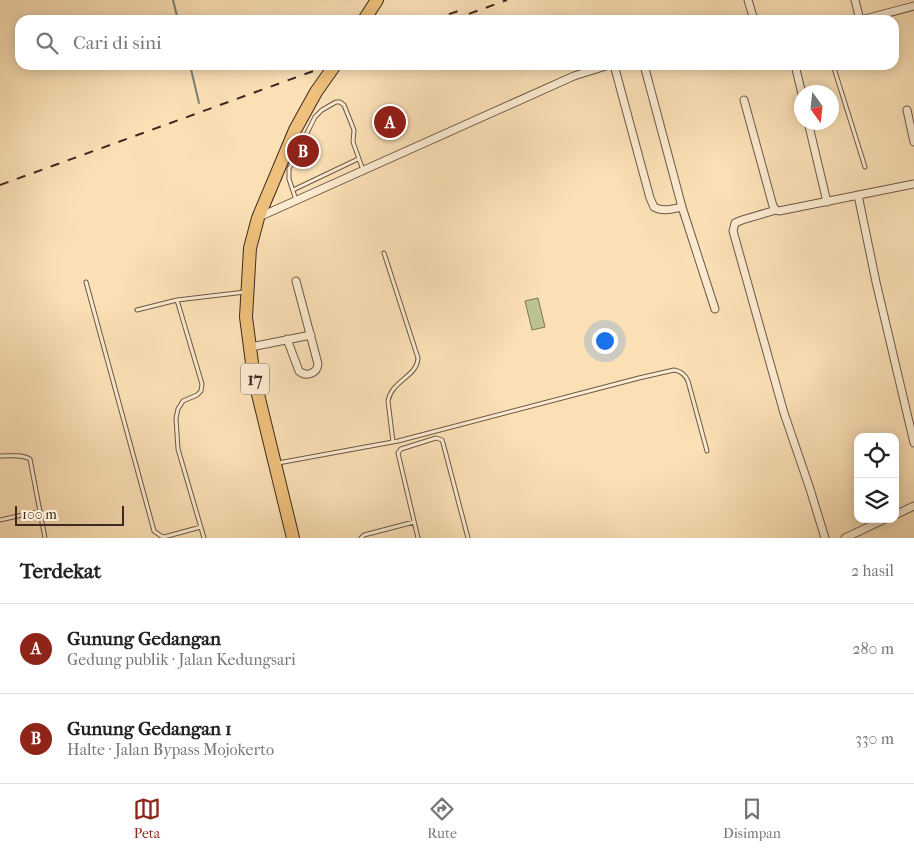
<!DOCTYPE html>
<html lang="id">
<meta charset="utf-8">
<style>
:root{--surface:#fff;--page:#f6f6f6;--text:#222;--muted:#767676;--line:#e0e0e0;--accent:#8f2418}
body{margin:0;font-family:"IM FELL French Canon",serif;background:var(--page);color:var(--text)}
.controls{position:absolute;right:15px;bottom:15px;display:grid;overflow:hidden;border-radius:10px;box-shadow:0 2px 12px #0003}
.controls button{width:45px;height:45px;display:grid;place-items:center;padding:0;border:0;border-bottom:1px solid var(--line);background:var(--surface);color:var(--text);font:25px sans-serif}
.compass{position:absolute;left:794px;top:85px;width:45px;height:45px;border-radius:50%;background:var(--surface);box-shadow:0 2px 12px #0003;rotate:165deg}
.scale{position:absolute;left:15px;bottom:12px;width:109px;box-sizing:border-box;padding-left:5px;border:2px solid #3d2922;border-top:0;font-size:14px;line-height:18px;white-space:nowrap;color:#3d2922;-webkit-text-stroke:4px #fcebd0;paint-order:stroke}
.you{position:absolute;left:604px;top:340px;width:18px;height:18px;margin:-12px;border:4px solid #fff;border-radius:50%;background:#1a73e8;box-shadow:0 0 0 8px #1a73e833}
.badge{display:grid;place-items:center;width:32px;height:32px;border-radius:50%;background:var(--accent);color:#fff;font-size:16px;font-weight:700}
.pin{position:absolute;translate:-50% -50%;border:2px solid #fff;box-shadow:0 1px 5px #0006}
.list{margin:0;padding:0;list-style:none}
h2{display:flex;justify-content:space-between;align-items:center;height:65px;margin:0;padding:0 20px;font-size:21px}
h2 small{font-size:16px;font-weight:400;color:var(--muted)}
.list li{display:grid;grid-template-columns:32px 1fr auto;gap:15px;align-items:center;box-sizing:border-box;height:90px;padding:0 20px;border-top:1px solid var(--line)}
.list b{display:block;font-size:19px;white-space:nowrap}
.list p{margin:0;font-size:16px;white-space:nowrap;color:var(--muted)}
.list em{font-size:16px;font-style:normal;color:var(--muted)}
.icon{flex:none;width:28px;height:28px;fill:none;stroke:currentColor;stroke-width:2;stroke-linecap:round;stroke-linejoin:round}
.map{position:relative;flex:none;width:914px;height:538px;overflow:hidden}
.search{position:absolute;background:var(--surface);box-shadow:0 2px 12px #0003;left:15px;right:15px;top:15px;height:55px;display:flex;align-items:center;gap:12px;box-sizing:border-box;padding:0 18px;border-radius:15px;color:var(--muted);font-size:19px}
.sheet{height:245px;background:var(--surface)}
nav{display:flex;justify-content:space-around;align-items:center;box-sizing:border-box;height:70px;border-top:1px solid var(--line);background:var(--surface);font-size:14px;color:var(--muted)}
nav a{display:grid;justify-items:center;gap:2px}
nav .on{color:var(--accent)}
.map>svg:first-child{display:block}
.green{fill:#bcc390;stroke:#7c7659}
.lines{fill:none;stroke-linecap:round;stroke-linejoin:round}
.stream{stroke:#78817a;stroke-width:2}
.lane-casing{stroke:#6c5747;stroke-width:5}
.street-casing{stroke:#6c5747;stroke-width:9}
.highway-casing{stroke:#3d2922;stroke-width:14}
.lane{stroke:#fcebd0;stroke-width:3}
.street{stroke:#fcebd0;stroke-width:7}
.highway{stroke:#eec07b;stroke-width:12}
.rail{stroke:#3d2922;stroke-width:2;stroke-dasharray:9 9;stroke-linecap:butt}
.labels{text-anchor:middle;stroke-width:4.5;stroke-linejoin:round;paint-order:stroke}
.shield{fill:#fcebd0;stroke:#766356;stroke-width:1}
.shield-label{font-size:18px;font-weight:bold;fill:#3d2922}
</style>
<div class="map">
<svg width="914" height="538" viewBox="0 0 914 538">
<rect width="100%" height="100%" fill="#fbe0b6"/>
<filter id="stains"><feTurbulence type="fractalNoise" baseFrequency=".004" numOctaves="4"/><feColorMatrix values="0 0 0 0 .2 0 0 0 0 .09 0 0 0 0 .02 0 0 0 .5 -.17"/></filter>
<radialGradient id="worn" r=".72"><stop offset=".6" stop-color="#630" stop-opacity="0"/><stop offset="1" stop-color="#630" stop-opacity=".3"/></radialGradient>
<path class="green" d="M538 298 545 327 532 330 525 301Z"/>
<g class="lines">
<path class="stream" d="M173 0 178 20
M190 65 199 103"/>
<defs>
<path id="lane" d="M833 65 865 167
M293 190 358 159
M296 200 289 179V169L315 117 322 110 336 102H340L344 105 354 130 353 142 363 170
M384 253 418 358C417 377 392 380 388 401L393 442
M86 282 154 531 161 536 164 537 201 527
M177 300 202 384 201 391 197 395 183 401 178 409 176 418 178 449 204 538
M137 310 177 300 245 292
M0 456C10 456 22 454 30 459L45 538
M278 463 398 441 639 378 674 370C681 371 685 374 688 381L707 451
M0 520 40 511
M361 538 364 535 414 522
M418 538 398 453 401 449 436 438 442 440 443 443 468 538"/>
<path id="street" d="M748 0 754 20
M855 0 860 20
M861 20 914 6
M614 65 650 198 654 207C663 212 672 209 682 207L644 65
M795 65 802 94
M744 100 773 206 776 210 779 211 914 184
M907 110 914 142
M808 122 827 202
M858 195 876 282 914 443
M682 207 715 309
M776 210 742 220 735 223 733 231 784 413 810 489 825 538
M259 217 574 76 609 65
M287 339 299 371C306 377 317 374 318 364L296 281
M251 347 311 335
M895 515 914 506
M845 538 885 519"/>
<path id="highway" d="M364 20 377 0
M293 538 254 378 246 317 250 248 258 218 295 130 316 92 335 65"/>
</defs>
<use href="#lane" class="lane-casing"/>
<use href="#street" class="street-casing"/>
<use href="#highway" class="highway-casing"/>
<use href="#lane" class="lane"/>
<use href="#street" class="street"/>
<use href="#highway" class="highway"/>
<path class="rail" d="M432 20 461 10
M452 20 507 0
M0 185 330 65"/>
</g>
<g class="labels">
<rect class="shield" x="241" y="363.5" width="28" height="31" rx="4"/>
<g class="shield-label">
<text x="255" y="385">17</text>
</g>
</g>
<rect width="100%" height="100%" filter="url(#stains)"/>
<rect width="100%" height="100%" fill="url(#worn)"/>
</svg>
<div class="controls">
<button><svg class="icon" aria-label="locate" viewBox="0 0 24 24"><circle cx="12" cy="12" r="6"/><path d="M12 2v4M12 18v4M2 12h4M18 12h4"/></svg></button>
<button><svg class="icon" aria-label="layers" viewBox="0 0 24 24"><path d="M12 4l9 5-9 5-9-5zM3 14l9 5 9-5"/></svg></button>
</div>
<svg class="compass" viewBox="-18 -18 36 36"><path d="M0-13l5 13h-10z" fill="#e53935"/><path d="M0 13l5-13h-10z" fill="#767676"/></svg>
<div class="scale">100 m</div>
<div class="you"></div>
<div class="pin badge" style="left:390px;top:122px">A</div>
<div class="pin badge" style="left:303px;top:151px">B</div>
<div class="search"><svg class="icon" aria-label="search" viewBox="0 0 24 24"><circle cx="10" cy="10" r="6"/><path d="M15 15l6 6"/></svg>Cari di sini</div>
</div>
<section class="sheet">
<h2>Terdekat<small>2 hasil</small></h2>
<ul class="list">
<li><span class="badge">A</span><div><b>Gunung Gedangan</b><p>Gedung publik · Jalan Kedungsari</p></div><em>280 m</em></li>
<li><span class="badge">B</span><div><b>Gunung Gedangan 1</b><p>Halte · Jalan Bypass Mojokerto</p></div><em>330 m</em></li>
</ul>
</section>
<nav>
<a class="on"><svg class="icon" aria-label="map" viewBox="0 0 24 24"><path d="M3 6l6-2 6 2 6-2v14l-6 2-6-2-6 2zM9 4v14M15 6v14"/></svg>Peta</a>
<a><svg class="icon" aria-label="directions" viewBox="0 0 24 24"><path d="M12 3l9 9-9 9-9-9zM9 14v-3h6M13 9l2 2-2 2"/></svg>Rute</a>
<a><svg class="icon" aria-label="saved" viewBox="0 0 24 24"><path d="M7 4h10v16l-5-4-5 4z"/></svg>Disimpan</a>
</nav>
